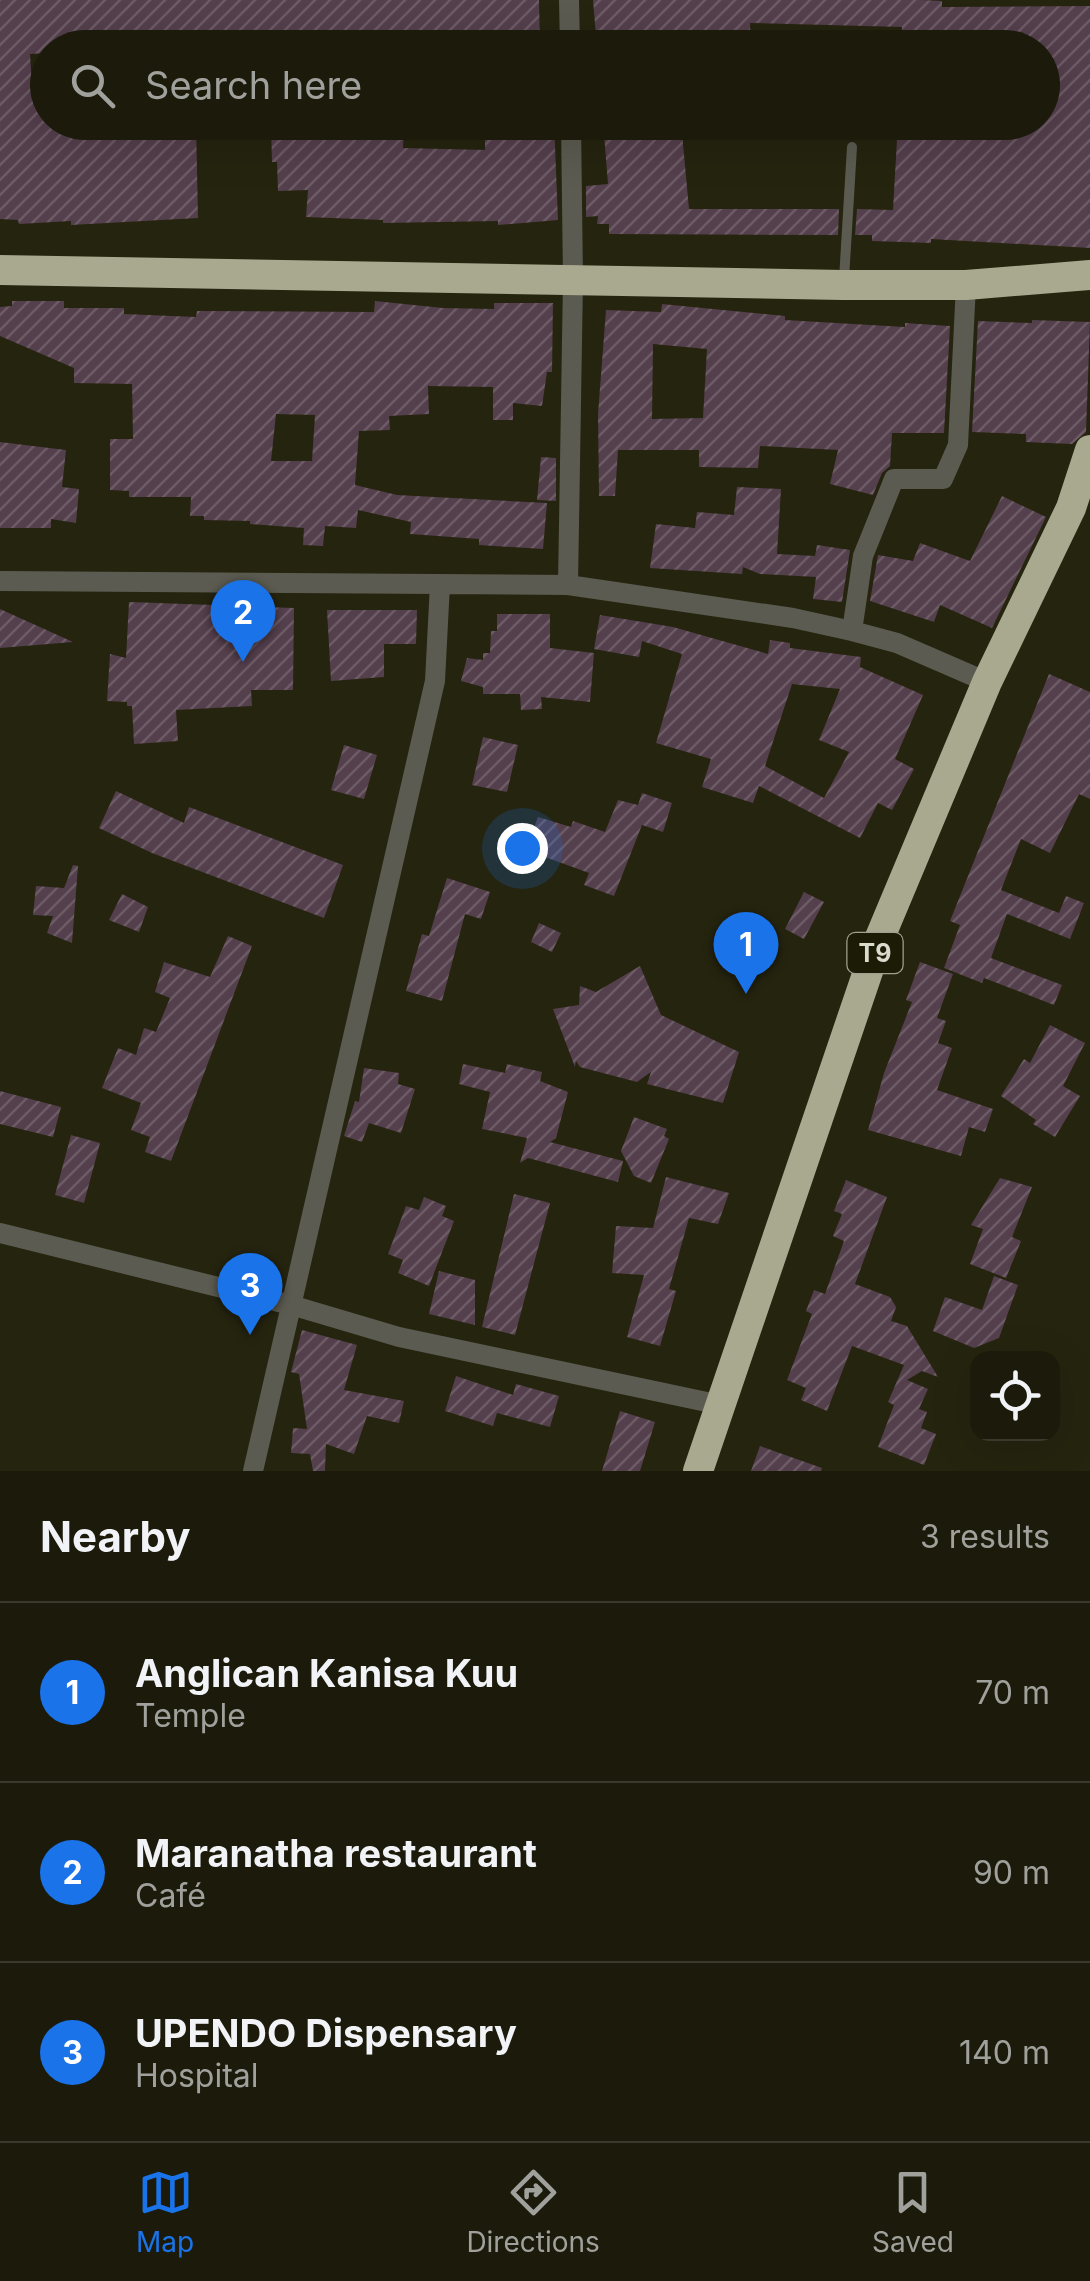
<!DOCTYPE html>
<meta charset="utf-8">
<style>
:root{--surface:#1c1b0b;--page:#292819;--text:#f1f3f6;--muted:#a0a19d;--line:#3a392c;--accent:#1a73e8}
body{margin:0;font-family:Inter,sans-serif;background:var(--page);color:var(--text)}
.controls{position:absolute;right:30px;bottom:30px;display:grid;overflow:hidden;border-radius:20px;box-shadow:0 10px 40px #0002}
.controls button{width:90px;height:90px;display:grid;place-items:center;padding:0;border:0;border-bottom:2px solid var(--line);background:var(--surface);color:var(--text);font:50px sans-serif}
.you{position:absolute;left:522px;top:848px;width:35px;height:35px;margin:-25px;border:8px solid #fff;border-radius:50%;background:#1a73e8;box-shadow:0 0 0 15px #1a73e833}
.badge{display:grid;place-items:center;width:65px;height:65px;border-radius:50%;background:var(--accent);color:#fff;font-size:32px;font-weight:700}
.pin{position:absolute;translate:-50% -82px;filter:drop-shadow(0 2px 5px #0008)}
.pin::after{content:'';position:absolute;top:52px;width:35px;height:30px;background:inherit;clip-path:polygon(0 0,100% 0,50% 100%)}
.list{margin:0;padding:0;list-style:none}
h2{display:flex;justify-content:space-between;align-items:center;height:130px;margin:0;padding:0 40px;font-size:42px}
h2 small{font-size:32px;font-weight:400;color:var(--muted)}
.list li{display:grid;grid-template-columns:65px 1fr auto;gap:30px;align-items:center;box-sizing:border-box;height:180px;padding:0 40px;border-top:2px solid var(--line)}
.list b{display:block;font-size:38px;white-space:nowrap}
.list p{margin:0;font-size:32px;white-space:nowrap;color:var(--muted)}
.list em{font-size:32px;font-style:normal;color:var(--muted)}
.icon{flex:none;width:55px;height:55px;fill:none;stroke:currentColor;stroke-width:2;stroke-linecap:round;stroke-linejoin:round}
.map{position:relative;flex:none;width:1090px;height:1471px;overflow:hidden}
.search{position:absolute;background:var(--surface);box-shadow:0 10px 40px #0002;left:30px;right:30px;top:30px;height:110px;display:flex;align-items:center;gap:25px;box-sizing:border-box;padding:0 35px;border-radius:55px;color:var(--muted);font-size:38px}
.sheet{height:670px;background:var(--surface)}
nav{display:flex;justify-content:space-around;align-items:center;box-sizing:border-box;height:140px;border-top:2px solid var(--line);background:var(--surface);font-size:28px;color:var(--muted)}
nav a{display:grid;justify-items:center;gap:5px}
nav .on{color:var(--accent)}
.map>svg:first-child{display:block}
.building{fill:url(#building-hatch);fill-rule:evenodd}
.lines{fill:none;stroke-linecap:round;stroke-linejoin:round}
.lane{stroke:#5b5b51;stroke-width:10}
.street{stroke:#5b5b51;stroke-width:20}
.highway{stroke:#a9a98f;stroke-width:30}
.labels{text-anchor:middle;stroke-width:8;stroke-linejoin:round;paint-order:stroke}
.shield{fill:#1c1b06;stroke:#a1a191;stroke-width:2.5}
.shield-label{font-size:25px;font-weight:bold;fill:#dadacd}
</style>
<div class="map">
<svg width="1090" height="1471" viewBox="0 0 1090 1471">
<defs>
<pattern id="building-hatch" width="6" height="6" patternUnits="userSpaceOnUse" patternTransform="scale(2.5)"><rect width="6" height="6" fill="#543f4c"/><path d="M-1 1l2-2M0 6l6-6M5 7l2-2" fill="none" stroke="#6c5a65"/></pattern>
</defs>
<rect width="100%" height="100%" fill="#25240f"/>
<path class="building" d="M0 0H539L540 48H48V53L30 54 33 100 48 99V122H196L198 218 71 225V221L19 224 18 220 0 219Z
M593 0H922L942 1V7L1090 6V248L931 239V243L872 241V235H855L857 209 893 210 898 122H1042V48H901L902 27 750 23 751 48H597Z
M323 122H380L379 126 404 127 403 148 485 150V122H554L558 220 498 225V221L383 223V220L306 217 308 190 278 191 277 162H272L271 127 323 126Z
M603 122H681L689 209H839L838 235 609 234V224H597L598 216 586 217V186L608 184Z
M12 301H64V308H124V314L196 317 197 311 374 312 375 301 443 308 494 309V303H553L552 372H547L542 406 513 403V420H493V387L428 386 429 414 389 416 390 430 359 431 355 485 397 495 547 503 543 549 479 545V539L410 534 411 522 358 510 356 528 325 526 323 546 303 545 304 528 250 524V521L204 520V516H190L191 497H129V491L110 490V439H133L132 384 74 383V368L0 336V307L12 306ZM276 414 315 415 312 461H271Z
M662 304 785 316V320L905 327V323L950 326 944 433H892L890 466 882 473 873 495 830 484 838 450 760 446 758 468 699 467V450H618L615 496H599L598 414 606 310 661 312ZM653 344 707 349 703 418 652 419Z
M1032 320 1090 322 1086 432 1072 444 1026 442V434L972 432 978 321 1032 323Z
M0 442 66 450 62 487 79 489 76 523 51 519V528H0Z
M541 457 556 458V501L537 500Z
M737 487 781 489 777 554 815 556 817 545 850 550 842 602 813 599 816 577 760 574 743 567 742 574 650 568 656 524 695 528 697 512 734 515Z
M1002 496 1046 517 992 628 940 605 934 622 870 601 878 555 913 561 920 543 970 561Z
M129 602 294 608 293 690H251L252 706 176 710 178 741 134 744 132 706H127V702L107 701 110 654 126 658Z
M0 609 73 642 0 648Z
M327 610H417L416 644H384V677L331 681Z
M497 614H550V648L594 653 590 702 541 697 542 709 521 710 520 694H483V687L461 681 467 658 483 660V653H490L491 631H497Z
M600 615 673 627 768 654 770 640 790 643V648L861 657 860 667 923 695 895 759 914 769 892 810 878 803 860 838 759 786 753 803 702 787 711 759 656 743 682 654 642 641 639 657 594 649ZM792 684 840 689 819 740 849 752 824 798 765 766Z
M1049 674 1090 692V799L1079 794 1050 853 1021 839 1001 890 1059 913 1066 896 1084 903 1070 939 1007 914 991 958 1062 985 1054 1005 984 978 982 983 944 968 960 925 950 921Z
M483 737 518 745 507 792 472 785Z
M344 745 377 755 364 799 331 790Z
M116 791 184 823 189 807 343 865 324 918 152 853 99 828Z
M642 793 672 803 663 832 642 825 614 896 584 885 589 873 526 850 538 817 571 827 573 821 605 832 618 800 638 805Z
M73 865 78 866 72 943 47 933 53 916 33 915 36 886 64 888Z
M447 878 490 892 481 919 465 914 442 1001 406 991 422 934 429 936Z
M804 892 824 902 804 939 785 929Z
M122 894 148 907 139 932 109 920Z
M539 923 561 933 552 952 531 942Z
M228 936 252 946 171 1161 145 1152 150 1137 131 1130 141 1103 102 1088 118 1048 136 1055 144 1028 156 1032 170 998 155 992 164 962 210 977Z
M920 962 953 974 937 1018 946 1021 938 1043 952 1048 937 1090 993 1109 985 1132 969 1127 961 1156 868 1130 884 1073 912 1002 906 1000Z
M640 966 661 1015 739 1052 723 1103 647 1084 651 1072 637 1082 580 1067 576 1061 575 1067 553 1009 579 1005 580 986 596 992Z
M1050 1025 1085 1043 1063 1086 1080 1096 1055 1137 1033 1124 1036 1120 1001 1096 1024 1059 1030 1063Z
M463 1064 505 1073 507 1064 542 1072 540 1081 568 1092 556 1138 550 1142 623 1161 618 1182 528 1158 520 1163 527 1138 482 1129 490 1092 459 1084Z
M364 1068 399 1073 398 1084 415 1089 401 1133 369 1123 362 1142 344 1136 355 1101 359 1102Z
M0 1091 61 1107 53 1137 0 1124Z
M634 1117 667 1129 664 1136 669 1139 651 1183 634 1176 621 1151Z
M71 1135 100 1143 84 1203 55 1195Z
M666 1177 729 1193 718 1224 689 1218 669 1289 676 1291 660 1346 627 1337 644 1275 612 1273 616 1226 653 1228Z
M1000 1178 1032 1187 1012 1237 1021 1241 1006 1278 970 1264 983 1229 971 1225Z
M846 1180 887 1197 855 1284 890 1297 896 1307 891 1321 907 1326 938 1377 922 1371 907 1380 928 1389 919 1409 927 1412 921 1428 936 1434 924 1465 878 1447 894 1405 888 1402 904 1365 852 1346 827 1411 801 1400 806 1388 787 1380 812 1314 806 1311 814 1290 825 1294 844 1241 833 1236 842 1214 834 1211Z
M514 1194 550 1203 515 1335 482 1327Z
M424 1197 446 1206 442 1216 454 1221 429 1286 398 1273 403 1260 388 1254 406 1206 419 1210Z
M439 1271 475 1280V1325L429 1314Z
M994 1276 1018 1285 999 1338 974 1348 933 1331 945 1297 982 1310Z
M302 1330 357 1345 344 1390 404 1401 399 1423 367 1416 354 1454 326 1444 325 1471H313L310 1454 291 1453 293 1428 307 1429 299 1374 291 1372Z
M456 1376 513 1395 516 1384 559 1396 550 1427 497 1413 493 1426 445 1411Z
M620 1411 655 1422 640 1471H602Z
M760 1446 822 1468 821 1471H751Z"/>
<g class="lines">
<path class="lane" d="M844 279 852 147"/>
<path class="street" d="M569 0 570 48
M0 581 568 585 793 618 852 631 897 643 987 682
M568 585 573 280 571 122
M852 631 863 556 894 479H943L958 445 966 285
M0 1233 291 1305 399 1337 721 1405
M253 1471 435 681 440 584"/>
<path class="highway" d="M0 270 843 285H966L1090 275
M698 1471 878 942 987 682 1071 508 1090 450"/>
</g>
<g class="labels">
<rect class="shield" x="847.5" y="933" width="55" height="40" rx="8"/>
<g class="shield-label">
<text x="875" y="962">T9</text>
</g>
</g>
</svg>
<div class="controls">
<button><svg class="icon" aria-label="locate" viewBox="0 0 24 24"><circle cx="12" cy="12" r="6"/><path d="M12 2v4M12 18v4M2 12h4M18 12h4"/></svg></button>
</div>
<div class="you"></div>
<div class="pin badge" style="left:746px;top:994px">1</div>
<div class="pin badge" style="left:243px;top:662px">2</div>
<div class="pin badge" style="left:250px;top:1335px">3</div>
<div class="search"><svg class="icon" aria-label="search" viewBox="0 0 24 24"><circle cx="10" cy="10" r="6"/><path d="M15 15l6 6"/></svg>Search here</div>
</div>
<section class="sheet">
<h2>Nearby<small>3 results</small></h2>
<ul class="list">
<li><span class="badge">1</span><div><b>Anglican Kanisa Kuu</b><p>Temple</p></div><em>70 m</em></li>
<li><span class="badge">2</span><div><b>Maranatha restaurant</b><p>Café</p></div><em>90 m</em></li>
<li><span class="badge">3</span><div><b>UPENDO Dispensary</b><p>Hospital</p></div><em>140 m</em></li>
</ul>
</section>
<nav>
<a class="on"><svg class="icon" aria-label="map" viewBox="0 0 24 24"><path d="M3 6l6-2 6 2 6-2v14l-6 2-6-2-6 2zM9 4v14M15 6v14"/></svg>Map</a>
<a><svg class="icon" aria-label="directions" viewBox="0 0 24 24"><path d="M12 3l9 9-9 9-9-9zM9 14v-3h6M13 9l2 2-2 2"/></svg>Directions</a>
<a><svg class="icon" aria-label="saved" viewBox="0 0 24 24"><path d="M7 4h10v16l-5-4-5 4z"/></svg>Saved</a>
</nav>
